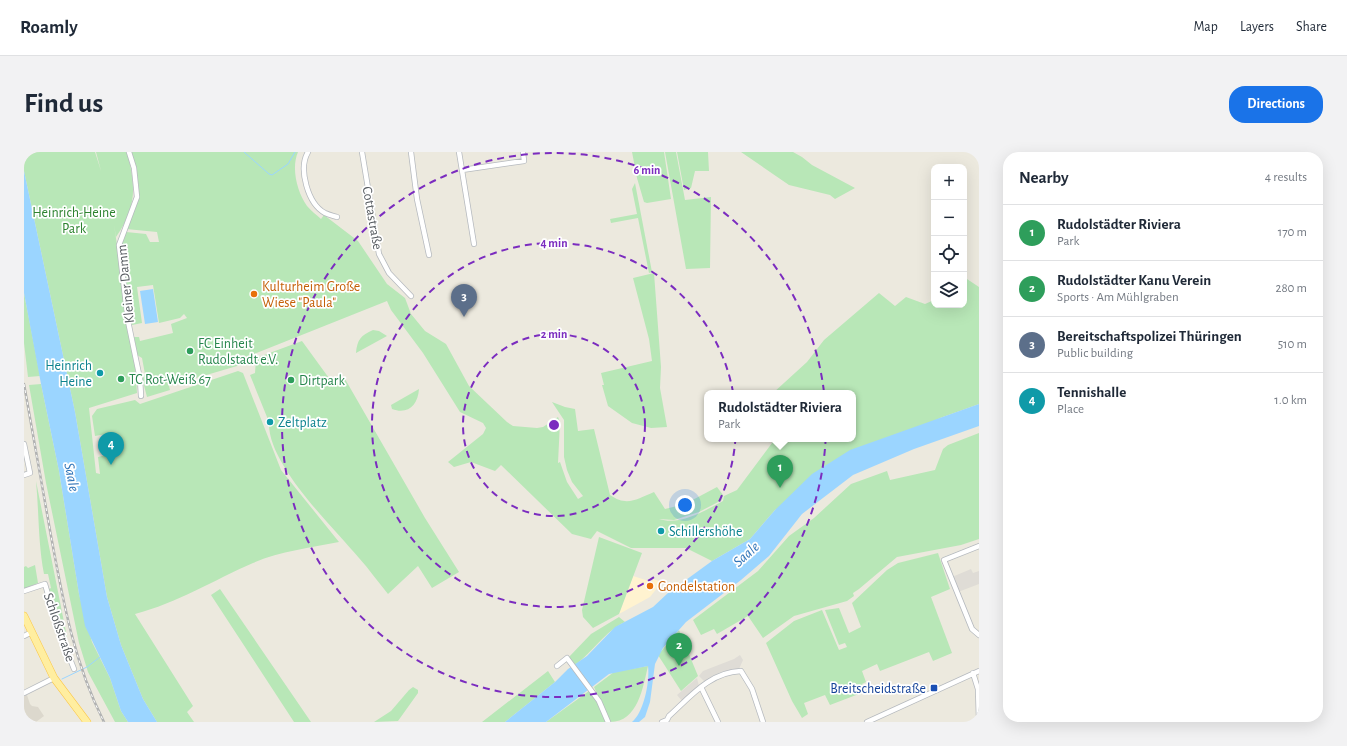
<!DOCTYPE html>
<meta charset="utf-8">
<style>
:root{--surface:#fff;--page:#f2f2f3;--text:#1f2937;--muted:#747a83;--line:#e0e1e3;--accent:#1a73e8}
body{margin:0;font-family:"Alegreya Sans",sans-serif;background:var(--page);color:var(--text)}
.controls{position:absolute;right:12px;top:12px;display:grid;overflow:hidden;border-radius:8px;box-shadow:0 4px 16px #0002}
.controls button{width:36px;height:36px;display:grid;place-items:center;padding:0;border:0;border-bottom:1px solid var(--line);background:var(--surface);color:var(--text);font:20px sans-serif}
.you{position:absolute;left:661px;top:353px;width:14px;height:14px;margin:-10px;border:3px solid #fff;border-radius:50%;background:#1a73e8;box-shadow:0 0 0 6px #1a73e833}
.badge{display:grid;place-items:center;width:26px;height:26px;border-radius:50%;background:var(--accent);color:#fff;font-size:13px;font-weight:700}
.pin{position:absolute;translate:-50% -33px;filter:drop-shadow(0 1px 2px #0008)}
.pin::after{content:'';position:absolute;top:21px;width:14px;height:12px;background:inherit;clip-path:polygon(0 0,100% 0,50% 100%)}
.popup{position:absolute;left:680px;top:238px;width:152px;height:52px;box-sizing:border-box;display:grid;place-content:center;border-radius:8px;background:var(--surface);filter:drop-shadow(0 1px 3px #0005);font-size:13px;white-space:nowrap;color:var(--muted)}
.popup b{font-size:15px;color:var(--text)}
.popup::after{content:'';position:absolute;left:50%;top:100%;margin-left:-8px;border:8px solid transparent;border-top-color:var(--surface)}
.list{margin:0;padding:0;list-style:none}
h2{display:flex;justify-content:space-between;align-items:center;height:52px;margin:0;padding:0 16px;font-size:17px}
h2 small{font-size:13px;font-weight:400;color:var(--muted)}
.list li{display:grid;grid-template-columns:26px 1fr auto;gap:12px;align-items:center;box-sizing:border-box;height:56px;padding:0 16px;border-top:1px solid var(--line)}
.list b{display:block;font-size:15px;white-space:nowrap}
.list p{margin:0;font-size:13px;white-space:nowrap;color:var(--muted)}
.list em{font-size:13px;font-style:normal;color:var(--muted)}
.icon{flex:none;width:22px;height:22px;fill:none;stroke:currentColor;stroke-width:2;stroke-linecap:round;stroke-linejoin:round}
.map{position:relative;flex:none;width:955px;height:570px;overflow:hidden;border-radius:16px}
header{display:flex;align-items:center;gap:24px;box-sizing:border-box;height:56px;padding:0 20px;background:var(--surface);border-bottom:1px solid var(--line)}
header strong{font-size:19px}
nav{display:flex;gap:22px;margin-inline-start:auto;font-size:14px}
.intro{display:flex;align-items:center;justify-content:space-between;box-sizing:border-box;height:96px;padding:0 24px}
h1{margin:0;font-size:28px}
.button{padding:10px 18px;border-radius:16px;background:var(--accent);color:#fff;font-size:14px;font-weight:700}
main{display:flex;gap:24px;padding:0 24px}
aside{flex:1;background:var(--surface);border-radius:16px;box-shadow:0 4px 16px #0002}
.map>svg:first-child{display:block}
.commercial{fill:#fff3d0}
.industrial{fill:#dfdcd6}
.education{fill:#dcd8cd}
.green{fill:#b8e7b7}
.water{fill:#9bd5ff}
.lines{fill:none;stroke-linecap:round;stroke-linejoin:round}
.stream{stroke:#9bd5ff;stroke-width:1}
.street-casing{stroke:#b6babf;stroke-width:6}
.primary-casing{stroke:#fcc747;stroke-width:8}
.street{stroke:#fff;stroke-width:4.5}
.primary{stroke:#ffeea0;stroke-width:7}
.rail-casing{stroke:#b1b2b2;stroke-width:2.5}
.rail{stroke:#fff;stroke-width:1;stroke-dasharray:3;stroke-linecap:butt}
.ring{fill:none;stroke:#7b2cbf;stroke-width:2;stroke-dasharray:7 5}
.food-dot{fill:#e8710a;stroke:#fff;stroke-width:1.5}
.leisure-dot{fill:#2e9e5b;stroke:#fff;stroke-width:1.5}
.culture-dot{fill:#0f9aa8;stroke:#fff;stroke-width:1.5}
.transit-dot{fill:#1a4fb4;stroke:#fff;stroke-width:1.5}
.labels{text-anchor:middle;stroke-width:3.5;stroke-linejoin:round;paint-order:stroke}
.park-label{font-size:14px;fill:#2d832f;stroke:#fff}
.street-label{font-size:14px;fill:#575c61;stroke:#fff}
.food-label{font-size:14px;fill:#c56008;stroke:#fff;text-anchor:start}
.leisure-label{font-size:14px;fill:#27864d;stroke:#fff;text-anchor:start}
.culture-label{font-size:14px;fill:#0d838f;stroke:#fff;text-anchor:start}
.transit-label{font-size:14px;fill:#164399;stroke:#fff;text-anchor:end}
.water-label{font-size:15px;font-style:italic;fill:#3175b8;stroke:#fff}
.centre{fill:#7b2cbf;stroke:#fff;stroke-width:2}
.ring-label{font-size:12px;text-anchor:middle;font-weight:bold;fill:#7b2cbf;stroke:#fff;stroke-width:3.5;stroke-linejoin:round;paint-order:stroke}
</style>
<header>
<strong>Roamly</strong>
<nav><a>Map</a><a>Layers</a><a>Share</a></nav>
</header>
<div class="intro"><h1>Find us</h1><a class="button">Directions</a></div>
<main>
<div class="map">
<svg width="955" height="570" viewBox="0 0 955 570">
<rect width="100%" height="100%" fill="#ece9de"/>
<path class="commercial" d="M609 424 628 430 629 427 638 430 626 445 595 462Z"/>
<path class="industrial" d="M947 417 949 421 955 419V432L934 440 928 425Z
M716 503 719 508 715 517 681 530 675 524 679 519 710 507Z
M673 526 675 534 659 550 653 543Z"/>
<path class="education" d="M3 543 6 552 8 554 14 555 20 564 12 570H0V544Z"/>
<path class="green" d="M0 0H71L77 19 72 0H103C112 35 113 54 92 85L90 73 111 212 113 241 65 256 72 321 76 322 74 305 86 302 82 282 71 284 68 264 73 257 111 248 116 252 214 219 219 221 257 318 315 390C286 396 256 399 229 411 190 428 153 451 111 462L169 554 163 560 170 570H133L119 547 97 493 83 445 51 260 0 19Z
M107 0H274C267 16 273 40 283 54 287 59 293 63 297 67L300 63 334 89 363 132 381 146 387 162 401 179 422 192 445 234 483 270 489 274 513 276 519 275 534 265 536 270 534 311 536 310 543 330 554 347 559 344 548 330 543 318 540 305V268L528 250 541 255 551 257 554 279 570 277 586 343C603 355 613 347 630 340L641 357 661 352 693 335 699 343 698 348 675 360 650 368 635 367C656 374 680 359 699 349L700 344 713 338 751 287H829V241H749L783 210 800 188 855 141 871 154 882 145 901 152 910 148V153H940V125L955 135V252L916 266 751 358 726 387 688 409 662 396H607L573 379 567 387 548 382 477 313 471 319 447 310 430 315 424 310 459 282 462 276 459 271 436 260 399 201 367 158 363 149 215 208 216 211 213 214 145 234 146 238 123 245 118 226 121 222 118 206 113 203 110 185H115L116 189 149 181 147 172 163 166 160 162 156 166 135 171 129 133 113 135 118 171 108 173 97 92 102 80 122 82 126 90H135L133 80 102 77C118 46 117 33 107 0Z
M608 0H640L647 47 623 51 620 50 613 26Z
M641 0H652L661 48 687 45 686 116 662 117Z
M653 0H684L685 19H671L667 36 660 38Z
M717 0H769L778 5 788 13 831 36 811 47 806 43 765 33Z
M611 31 628 120 625 121 614 66 587 71 586 67 613 62 608 37Z
M630 121 637 215 636 236 643 275 627 276 608 271 584 254 578 233H580L577 221 628 209 625 187 609 126Z
M0 141 16 224 4 225 0 191Z
M349 178 355 179 363 184 332 201C333 188 337 183 349 178Z
M278 189 310 233 321 227 401 366 435 420 408 436 394 414 364 442C354 430 345 417 335 406 309 375 243 312 245 270L226 223 231 221 232 206Z
M17 232 35 319 55 442 68 490 86 526 97 559 104 570H91L64 520 55 491 22 331 5 233Z
M395 237C394 253 384 263 368 257L367 253Z
M955 281V387L937 393 873 405 835 437 829 441 830 444 823 449 770 464 739 486 724 464 693 482 690 477 677 483 669 468 734 419 765 384 790 366 827 332 863 319 866 328 911 318 919 297 924 293Z
M12 329 43 485 41 486 35 477 23 438 27 436 24 422H20C14 391 15 360 12 329Z
M575 385 618 401 595 462 569 476 559 465 558 458Z
M914 401 926 437 907 445 928 501 909 509 905 500 856 519 853 512 838 519 842 530 838 532 840 540 806 553 801 543 780 551 784 562 778 566 768 549 742 491 770 469 798 458 815 498 823 495 821 491 815 493 801 458 815 456 825 481 837 475 828 451 863 418 874 411Z
M11 413 14 431 0 437V415L2 414 4 416Z
M196 437 287 570H270L187 443Z
M595 465 601 470C581 479 569 500 551 513L544 506 567 482Z
M655 478 674 524 657 539 634 503Z
M624 514C619 535 614 570 586 570L570 535 590 520Z
M524 519 531 530 481 570H458Z
M389 535 394 538V541L374 569 350 570 367 559 385 538Z
M565 539 573 549 582 570H522Z"/>
<path class="water" d="M0 19 51 260 83 445 97 493 119 547 133 570H104L97 559 86 526 61 474 55 442 35 319 17 232 0 141Z
M129 137 134 170 121 172 116 139Z
M955 252V274L890 297 829 323 778 362 745 404 717 428 662 470 639 496 631 512 626 550 621 565 615 570H608C620 560 626 529 624 514L585 522 522 570H481L531 530 544 517 563 504 591 475 629 455 644 441 688 409 726 387 751 358 788 322 826 298Z"/>
<g class="lines">
<path class="stream" d="M220 0 245 22 248 23 264 12 271 0
M38 527 63 515 76 505"/>
<defs>
<path id="street" d="M105 0 110 16 113 45 95 93 104 169 116 227 117 244
M284 0C274 17 284 52 301 61 305 63 310 64 313 65
M338 0 355 102 365 121 387 144
M387 0 393 47 405 103
M435 0 450 92
M438 18 500 9 499 0
M0 292 6 321 0 323
M955 394 920 408 948 477 955 483
M0 439 21 432 33 474 50 517
M0 484 8 480
M533 514 543 506 575 549 584 570
M949 521 954 537 955 570
M677 535 694 570
M0 541 30 526
M638 570 643 568 645 564C666 545 686 520 717 519L728 537 739 570
M843 570 955 519"/>
<path id="primary" d="M0 464 30 526 63 570"/>
</defs>
<use href="#street" class="street-casing"/>
<use href="#primary" class="primary-casing"/>
<use href="#street" class="street"/>
<use href="#primary" class="primary"/>
<defs>
<path id="rail" d="M0 232C9 283 18 333 27 384 39 449 50 511 80 570"/>
</defs>
<use href="#rail" class="rail-casing"/>
<use href="#rail" class="rail"/>
</g>
<g class="ring">
<circle cx="530" cy="273" r="91"/>
<circle cx="530" cy="273" r="182"/>
<circle cx="530" cy="273" r="272"/>
</g>
<g class="food-dot">
<circle cx="230" cy="142" r="4"/>
<circle cx="626" cy="434" r="4"/>
</g>
<g class="leisure-dot">
<circle cx="166" cy="199" r="4"/>
<circle cx="97" cy="227" r="4"/>
<circle cx="267" cy="228" r="4"/>
</g>
<g class="culture-dot">
<circle cx="76" cy="221" r="4"/>
<circle cx="246" cy="270" r="4"/>
<circle cx="637" cy="379" r="4"/>
</g>
<rect class="transit-dot" x="906" y="532" width="8" height="8" rx="2"/>
<g class="labels">
<g class="park-label">
<text x="50" y="65">Heinrich-Heine<tspan x="50" dy="16">Park</tspan></text>
</g>
<g class="street-label">
<text transform="translate(349 66) rotate(80)" y="5">Cottastraße</text>
<text transform="translate(101 132) rotate(-96)" y="5">Kleiner Damm</text>
<text transform="translate(36 475) rotate(71)" y="5">Schloßstraße</text>
</g>
<g class="food-label">
<text x="238" y="139">Kulturheim Große<tspan x="238" dy="16">Wiese "Paula"</tspan></text>
<text x="634" y="439">Gondelstation</text>
</g>
<g class="leisure-label">
<text x="174" y="196">FC Einheit<tspan x="174" dy="16">Rudolstadt e.V.</tspan></text>
<text x="105" y="232">TC Rot-Weiß 67</text>
<text x="275" y="233">Dirtpark</text>
</g>
<g class="culture-label">
<text x="68" y="218" text-anchor="end">Heinrich<tspan x="68" dy="16">Heine</tspan></text>
<text x="254" y="275">Zeltplatz</text>
<text x="645" y="384">Schillershöhe</text>
</g>
<g class="transit-label">
<text x="902" y="541">Breitscheidstraße</text>
</g>
<g class="water-label">
<text transform="translate(48 325) rotate(79)" y="5">Saale</text>
<text transform="translate(722 402) rotate(-42)" y="5">Saale</text>
</g>
</g>
<circle cx="530" cy="273" r="6" class="centre"/>
<g class="ring-label">
<text x="623" y="22">6 min</text>
<text x="530" y="95">4 min</text>
<text x="530" y="186">2 min</text>
</g>
</svg>
<div class="controls">
<button>+</button>
<button>−</button>
<button><svg class="icon" aria-label="locate" viewBox="0 0 24 24"><circle cx="12" cy="12" r="6"/><path d="M12 2v4M12 18v4M2 12h4M18 12h4"/></svg></button>
<button><svg class="icon" aria-label="layers" viewBox="0 0 24 24"><path d="M12 4l9 5-9 5-9-5zM3 14l9 5 9-5"/></svg></button>
</div>
<div class="you"></div>
<div class="pin badge" style="left:756px;top:336px;background:#2e9e5b">1</div>
<div class="popup"><b>Rudolstädter Riviera</b>Park</div>
<div class="pin badge" style="left:655px;top:514px;background:#2e9e5b">2</div>
<div class="pin badge" style="left:440px;top:165px;background:#5c6f8a">3</div>
<div class="pin badge" style="left:87px;top:313px;background:#0f9aa8">4</div>
</div>
<aside>
<h2>Nearby<small>4 results</small></h2>
<ul class="list">
<li><span class="badge" style="background:#2e9e5b">1</span><div><b>Rudolstädter Riviera</b><p>Park</p></div><em>170 m</em></li>
<li><span class="badge" style="background:#2e9e5b">2</span><div><b>Rudolstädter Kanu Verein</b><p>Sports · Am Mühlgraben</p></div><em>280 m</em></li>
<li><span class="badge" style="background:#5c6f8a">3</span><div><b>Bereitschaftspolizei Thüringen</b><p>Public building</p></div><em>510 m</em></li>
<li><span class="badge" style="background:#0f9aa8">4</span><div><b>Tennishalle</b><p>Place</p></div><em>1.0 km</em></li>
</ul>
</aside>
</main>
